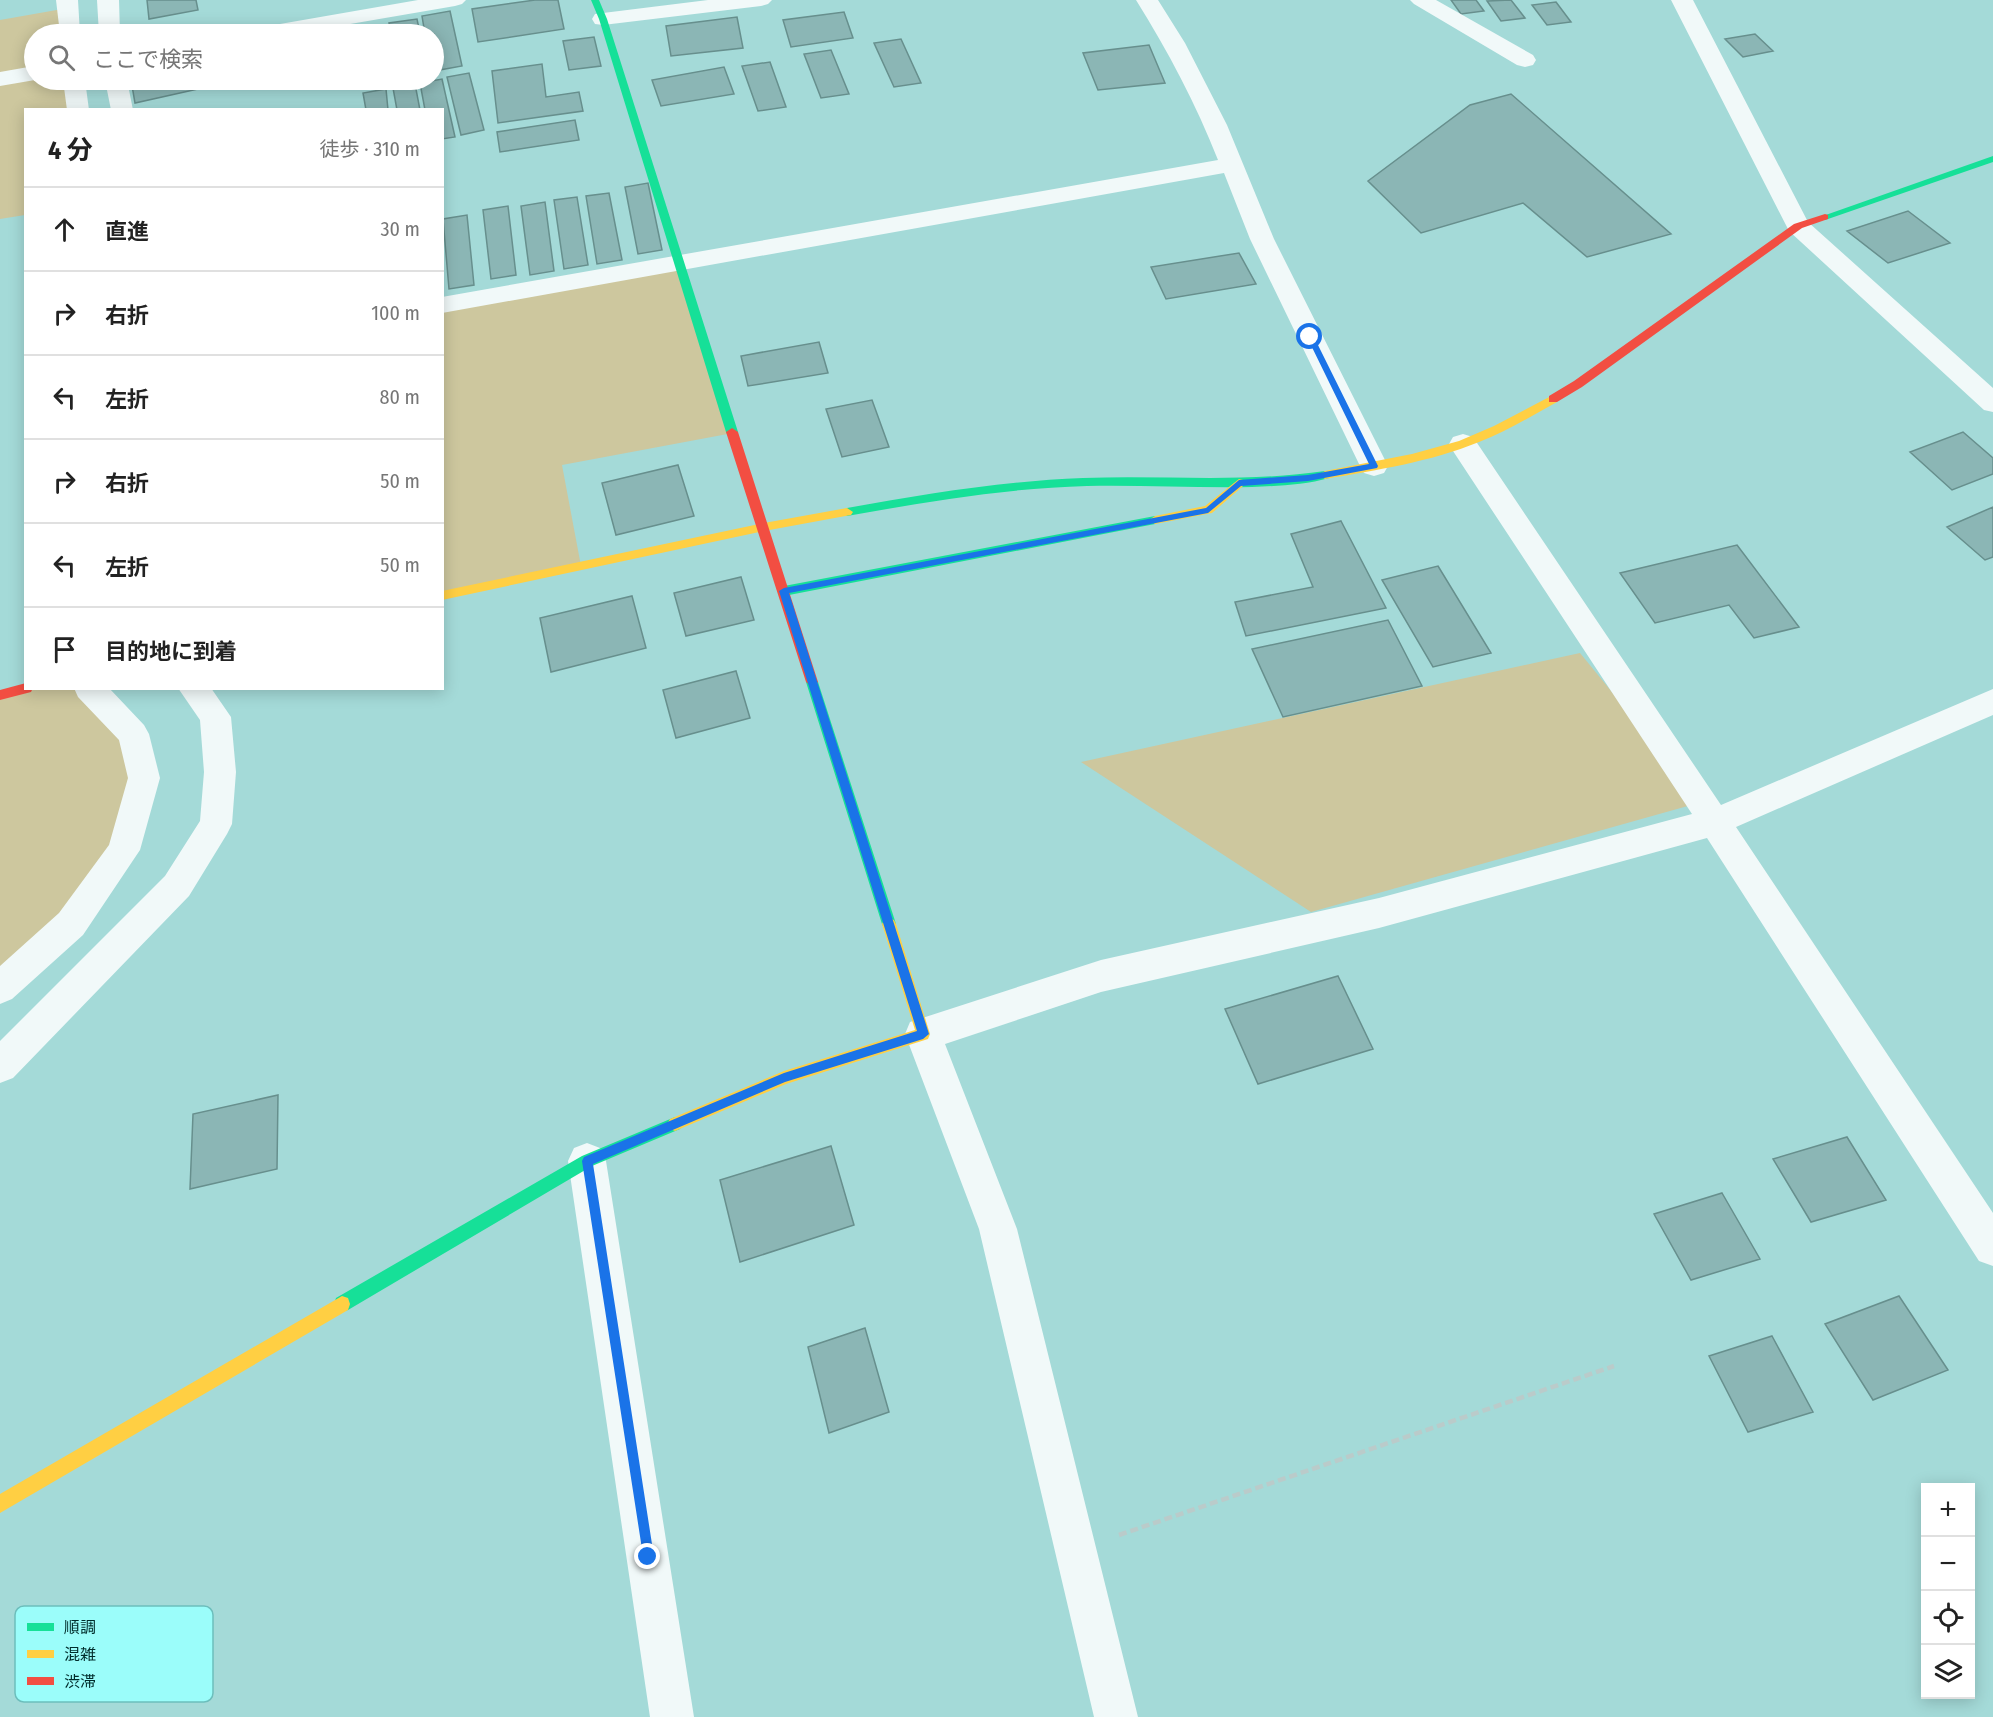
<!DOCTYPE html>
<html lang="ja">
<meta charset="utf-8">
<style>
:root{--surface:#fff;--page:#f2f2f2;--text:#222;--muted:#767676;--line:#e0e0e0}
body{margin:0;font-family:"Fira Sans Condensed","Noto Sans JP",sans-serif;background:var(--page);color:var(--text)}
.controls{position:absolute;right:18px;bottom:18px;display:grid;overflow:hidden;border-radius:0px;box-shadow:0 3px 15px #0003}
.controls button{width:54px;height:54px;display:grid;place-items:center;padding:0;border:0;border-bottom:2px solid var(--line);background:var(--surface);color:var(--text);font:30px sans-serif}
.stop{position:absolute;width:18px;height:18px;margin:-14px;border:4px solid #1a73e8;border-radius:50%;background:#fff}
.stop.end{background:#1a73e8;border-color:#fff;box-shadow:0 2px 6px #0008}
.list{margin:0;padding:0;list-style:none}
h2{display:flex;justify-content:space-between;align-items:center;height:78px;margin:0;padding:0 24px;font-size:26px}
h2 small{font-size:20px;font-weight:400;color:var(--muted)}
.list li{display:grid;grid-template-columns:39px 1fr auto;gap:18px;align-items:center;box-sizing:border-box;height:84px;padding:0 24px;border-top:2px solid var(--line)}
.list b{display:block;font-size:22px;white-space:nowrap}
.list em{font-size:20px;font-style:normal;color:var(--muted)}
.icon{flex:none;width:33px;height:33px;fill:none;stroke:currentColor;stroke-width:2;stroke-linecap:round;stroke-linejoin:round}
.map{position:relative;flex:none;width:1993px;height:1717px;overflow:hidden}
.search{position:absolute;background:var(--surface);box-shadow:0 3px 15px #0003;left:24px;top:24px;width:420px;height:66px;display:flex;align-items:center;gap:15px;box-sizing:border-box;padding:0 21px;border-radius:33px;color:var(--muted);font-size:22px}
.panel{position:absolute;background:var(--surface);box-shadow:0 3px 15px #0003;left:24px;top:108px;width:420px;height:582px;border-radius:0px}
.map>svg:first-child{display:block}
.green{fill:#cdc79e}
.building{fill:#8bb6b5;stroke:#678f8d;stroke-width:1.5}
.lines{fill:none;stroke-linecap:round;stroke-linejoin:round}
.path{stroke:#bacbca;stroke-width:4.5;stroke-dasharray:8 4;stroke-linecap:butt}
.street{fill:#f1f9f9;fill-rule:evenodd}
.fast{fill:#16e098;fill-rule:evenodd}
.slow{fill:#ffcf43;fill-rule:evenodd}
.jam{fill:#f24e42;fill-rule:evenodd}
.route{fill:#1a73e8}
.key{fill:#9bfdfa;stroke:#6cbebc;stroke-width:1.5}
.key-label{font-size:16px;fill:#002c2b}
</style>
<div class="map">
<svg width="1993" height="1717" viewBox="0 0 1993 1717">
<rect width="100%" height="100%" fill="#a4dad8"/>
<path class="green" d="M68 8 70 34H34V68L0 74V20Z
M0 79 74 80 78 109 26 110 25 215 0 219Z
M678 262 733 433 562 465 581 566 443 596V305Z
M1580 653 1702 802 1311 912 1081 762Z
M27 689H89L133 734 136 805 104 877 0 987V695Z"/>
<path class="building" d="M147 0H196L198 10 149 19Z
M535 0H558L564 29 478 42 472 9Z
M1451 0H1476L1484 11 1461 14Z
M1511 0 1525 18 1501 21 1487 1Z
M1556 2 1571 22 1547 25 1532 5Z
M450 11 462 66 434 71V34H425L422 16Z
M844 12 853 38 791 47 783 20Z
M737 17 743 48 671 56 666 26Z
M417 19 420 34H391L389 23Z
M378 26 379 34H350L349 31Z
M1755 34 1773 51 1743 57 1725 39Z
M594 37 601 66 569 70 563 41Z
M901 39 921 83 894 87 874 43Z
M1149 45 1165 83 1098 90 1083 53Z
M831 50 849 94 821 98 804 54Z
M770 62 786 107 758 111 742 66Z
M542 64 546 97 579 92 583 111 498 123 492 71Z
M724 67 734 94 661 106 652 80Z
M469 73 484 130 461 135 447 77Z
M442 79 455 137 442 139V110H425L420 83Z
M131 80H205L207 87 135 103Z
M357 80H387V81L358 87Z
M415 84 420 110H397L393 88Z
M386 89 388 110H366L363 93Z
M1511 94 1671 234 1587 257 1523 203 1421 233 1368 181 1470 105Z
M575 120 579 140 500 152 497 132Z
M648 183 662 250 638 254 625 187Z
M609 193 622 260 597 264 586 196Z
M577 197 588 265 564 269 554 200Z
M545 202 554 271 530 275 521 206Z
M508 206 516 275 491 279 483 210Z
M1908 211 1950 243 1888 263 1847 231Z
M467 215 474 285 449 289 443 219Z
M1239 253 1256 284 1166 299 1151 267Z
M819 342 828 373 748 386 741 356Z
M872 400 889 447 842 457 826 409Z
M1963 432 1993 458V474L1952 490 1910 452Z
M678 465 694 516 616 535 602 483Z
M1993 507V557L1985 560 1947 527Z
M1341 521 1386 608 1246 636 1235 602 1313 587 1291 534Z
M1737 545 1799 627 1754 638 1729 605 1655 623 1620 573Z
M1438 566 1491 653 1433 667 1382 580Z
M741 577 754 620 686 636 674 593Z
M632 596 646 648 551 672 540 618Z
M1388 620 1422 686 1283 717 1252 649Z
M736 671 750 718 676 738 663 690Z
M1338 976 1373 1049 1258 1084 1225 1009Z
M278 1095 277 1169 190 1189 193 1114Z
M1847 1137 1886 1200 1811 1222 1773 1159Z
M831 1146 854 1225 740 1262 720 1180Z
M1722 1193 1760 1259 1691 1280 1654 1214Z
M1899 1296 1948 1370 1873 1400 1825 1324Z
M865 1328 889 1412 829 1433 808 1347Z
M1772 1336 1813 1412 1748 1432 1709 1356Z"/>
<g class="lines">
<path class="path" d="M1119 1535 1614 1366"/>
<path class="street" d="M56 0H78L80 34H60Z
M97 0H119L120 34H99Z
M418 0H466L462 4 455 6 292 34H246L249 29 257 28Z
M708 0H772L768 4 761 6 603 25 595 24 592 19 595 14 603 13Z
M1136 0H1158L1185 43 1227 125 1274 239 1388 466 1384 473 1374 476 1364 473 1360 466 1250 239 1224 173 442 313V297L1218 160C1196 104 1168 51 1136 0Z
M1410 0H1436L1533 55 1536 60 1533 65 1525 67 1517 65 1414 4Z
M1671 0H1693L1808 222 1993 388V412L1984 410 1789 231Z
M34 66 35 80 0 86V72Z
M63 80H85L89 110H67Z
M105 80H127L133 110H111Z
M1463 434 1473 437 1721 805 1993 689V715L1736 827 1993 1213V1266L1979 1261 1707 838 1379 928 1101 992 945 1044 1017 1229 1138 1717H1094L979 1229 905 1034 910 1022 1101 960 1379 898 1692 814 1453 451 1449 444 1453 437Z
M74 688H109L144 725 149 734 160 778 140 850 83 935 12 999 0 1004V966L59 913 109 845 128 778 119 740 78 697Z
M178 688H211L231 717 236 772 232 824 227 834 189 896 13 1078 0 1083V1041L165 876 200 821 204 772 200 720Z
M587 1143 600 1148 606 1161 694 1717H650L568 1161 574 1148Z"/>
<path class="fast" d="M591 0H599L607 19 738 432 736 435H728L726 432 599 19Z
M1993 156V162L1828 219 1825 220 1820 217Z
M1325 471 1331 475 1329 478C1305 485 1277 486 1252 487 1197 488 1142 485 1087 486 1007 488 926 502 847 516L841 512 847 508C925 494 1004 481 1083 478 1164 475 1244 483 1325 471Z
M1155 516 1161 520 1155 524 784 596 778 591 784 586Z
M812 677 818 682 896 924 894 928 889 930 884 928 882 924 806 682Z
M675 1117 680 1119 683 1124 680 1129 592 1166 348 1310 342 1312 336 1310 334 1304 336 1298 582 1156Z"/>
<path class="slow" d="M1553 395 1557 396V402C1531 416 1506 432 1479 442 1430 462 1377 470 1325 479L1319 475 1325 471 1412 454 1459 441 1494 426Z
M1239 479 1243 480V486L1212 513 1155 524 1149 520 1155 516 1205 506Z
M847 508 853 512 851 515 764 531 442 600V591L764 523Z
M889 918 894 920 896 924 930 1034 928 1039 786 1084 675 1131 670 1129 667 1124 670 1119 784 1071 915 1030 882 924 884 920Z
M342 1296 348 1298 350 1304 348 1310 0 1513V1494Z"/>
<path class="jam" d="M1825 214 1828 215V219L1802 228 1582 387 1557 402H1549V396L1574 381 1794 224Z
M732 428 738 432 818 682 812 687 806 682 726 432Z
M26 683V688H33L31 692 0 700V690Z"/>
</g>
<path class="route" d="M1310 334 1314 337 1378 466 1377 468 1308 481 1241 486 1208 513 789 593 929 1034 923 1039 785 1082 593 1164 654 1557 652 1562 648 1564 644 1562 582 1161 584 1157 784 1073 917 1031 779 591 784 588 1206 508 1239 480 1308 475 1369 464 1307 337Z"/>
<rect x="15" y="1606" width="198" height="96" rx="9" class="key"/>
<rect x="27" y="1623" width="27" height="8" fill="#16e098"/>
<rect x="27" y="1650" width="27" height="8" fill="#ffcf43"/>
<rect x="27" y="1677" width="27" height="8" fill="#f24e42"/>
<g class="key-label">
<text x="64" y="1633">順調</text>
<text x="64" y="1660">混雑</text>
<text x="64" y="1687">渋滞</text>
</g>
</svg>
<div class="controls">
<button>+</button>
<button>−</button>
<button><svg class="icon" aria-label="locate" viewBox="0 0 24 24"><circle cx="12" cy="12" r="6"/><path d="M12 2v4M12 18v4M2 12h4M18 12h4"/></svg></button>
<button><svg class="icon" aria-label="layers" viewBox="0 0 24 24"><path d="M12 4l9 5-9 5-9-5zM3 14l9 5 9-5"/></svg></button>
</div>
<div class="stop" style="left:1310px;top:337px"></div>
<div class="stop end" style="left:648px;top:1557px"></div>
<div class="search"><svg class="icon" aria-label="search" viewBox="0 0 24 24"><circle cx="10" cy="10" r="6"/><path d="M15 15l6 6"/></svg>ここで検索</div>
<section class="panel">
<h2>4 分<small>徒歩 · 310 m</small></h2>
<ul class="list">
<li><svg class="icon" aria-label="ahead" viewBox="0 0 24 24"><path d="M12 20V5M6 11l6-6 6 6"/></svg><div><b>直進</b></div><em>30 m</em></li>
<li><svg class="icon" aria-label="right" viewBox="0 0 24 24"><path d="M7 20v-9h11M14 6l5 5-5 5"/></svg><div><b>右折</b></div><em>100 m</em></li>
<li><svg class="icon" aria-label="left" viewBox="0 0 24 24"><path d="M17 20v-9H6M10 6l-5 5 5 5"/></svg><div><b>左折</b></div><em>80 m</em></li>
<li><svg class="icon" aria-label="right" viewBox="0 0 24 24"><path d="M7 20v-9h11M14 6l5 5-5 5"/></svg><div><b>右折</b></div><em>50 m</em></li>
<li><svg class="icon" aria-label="left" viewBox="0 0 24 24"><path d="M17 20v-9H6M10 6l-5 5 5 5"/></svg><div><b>左折</b></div><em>50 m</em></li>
<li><svg class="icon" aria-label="arrive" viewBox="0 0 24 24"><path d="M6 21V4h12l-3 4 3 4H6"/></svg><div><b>目的地に到着</b></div></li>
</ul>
</section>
</div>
